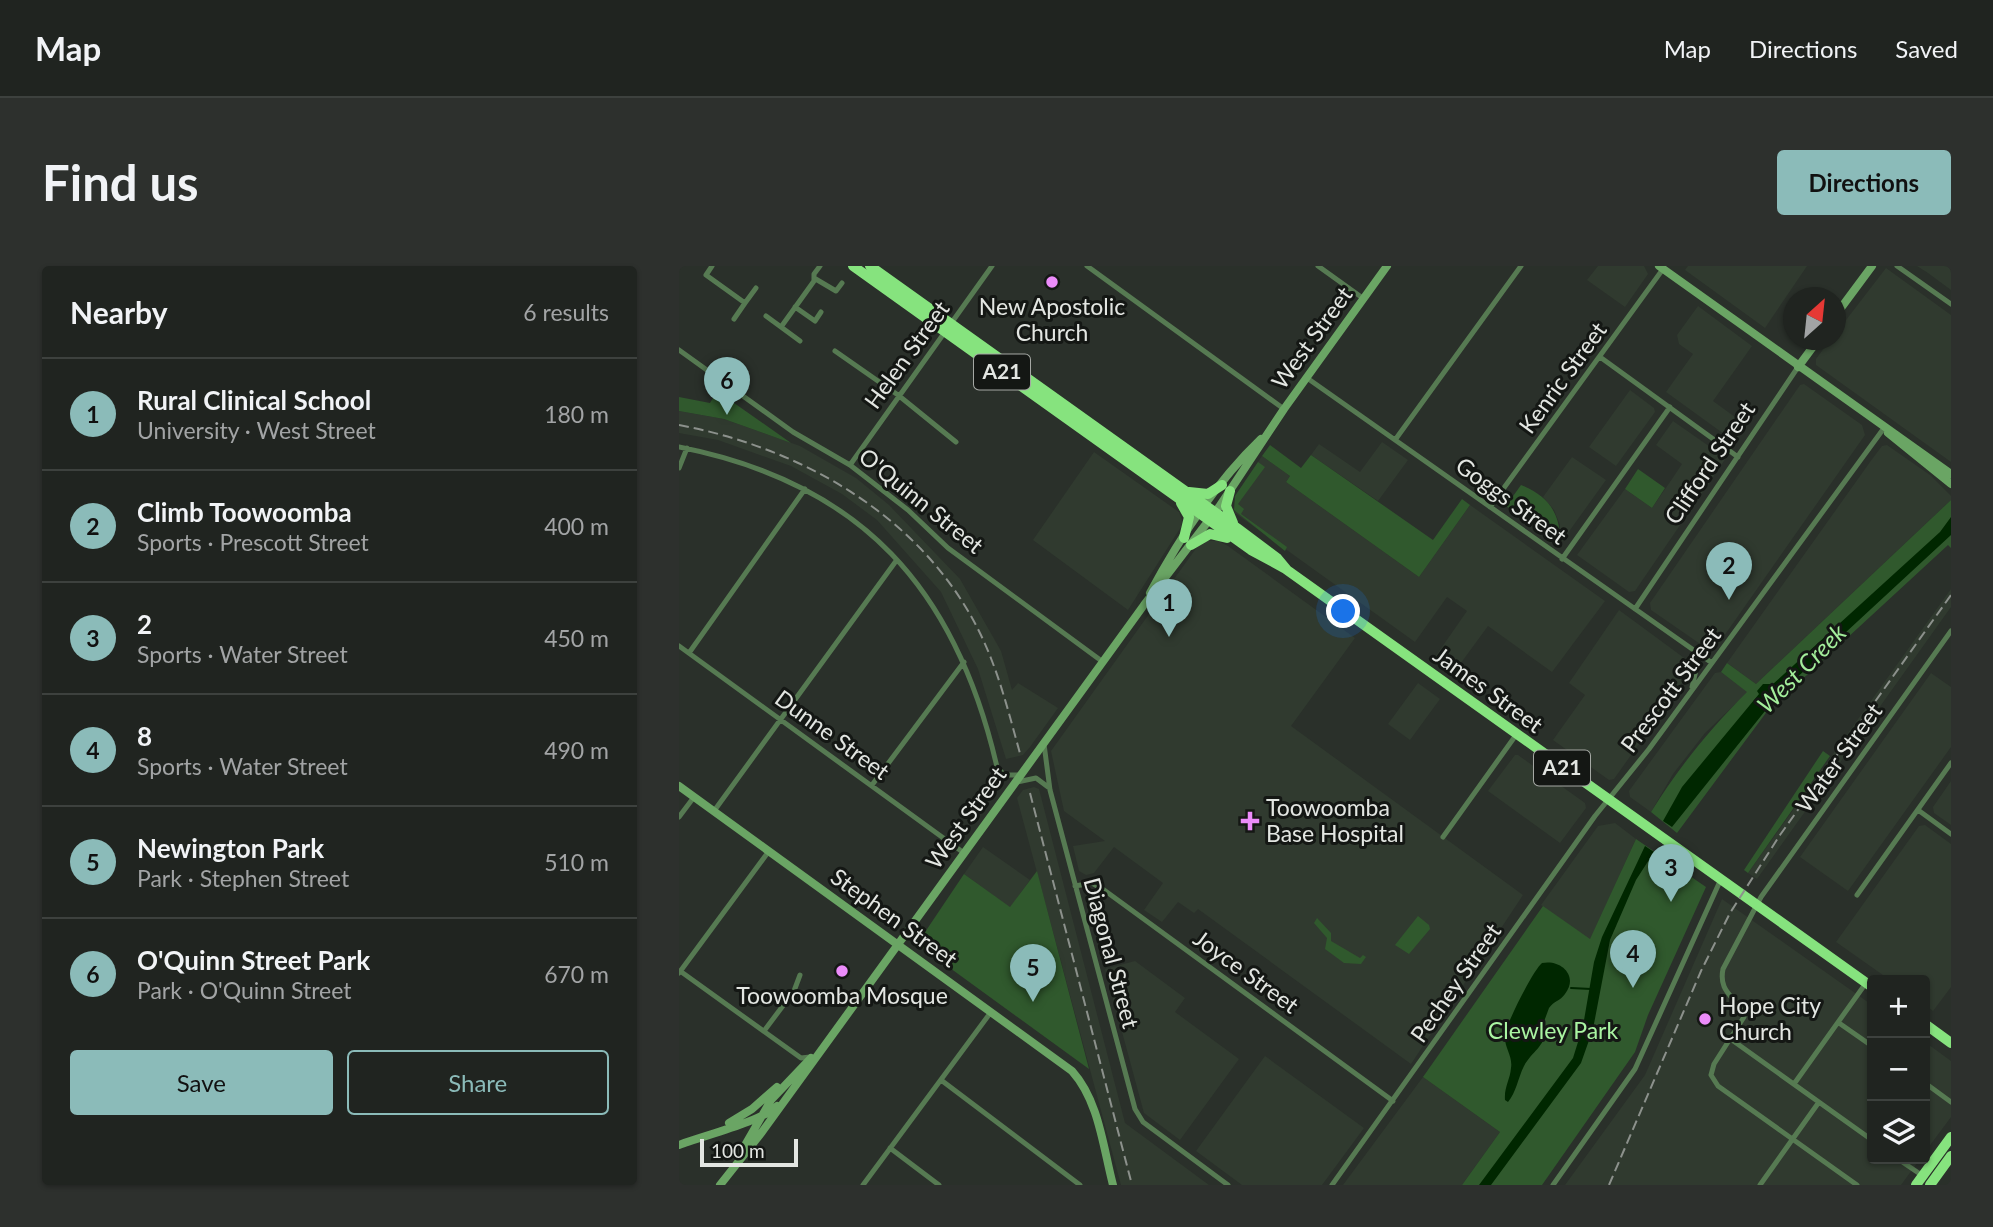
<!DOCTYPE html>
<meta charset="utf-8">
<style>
:root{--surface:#202420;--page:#2d302d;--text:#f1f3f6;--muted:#a2a4a5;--line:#3d413e;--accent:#8bbbb9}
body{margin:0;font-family:Lato,sans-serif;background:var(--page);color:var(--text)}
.controls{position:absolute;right:21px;bottom:21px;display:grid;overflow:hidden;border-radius:7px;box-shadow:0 2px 5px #0004}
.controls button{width:63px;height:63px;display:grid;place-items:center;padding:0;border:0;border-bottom:2px solid var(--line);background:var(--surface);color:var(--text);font:35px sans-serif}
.compass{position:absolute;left:1104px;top:21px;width:63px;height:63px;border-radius:50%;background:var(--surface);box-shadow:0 2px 5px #0004;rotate:27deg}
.scale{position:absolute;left:21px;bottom:18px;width:98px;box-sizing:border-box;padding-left:7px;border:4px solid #e3e6e2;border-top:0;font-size:19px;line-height:24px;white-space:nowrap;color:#e3e6e2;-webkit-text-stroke:5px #141714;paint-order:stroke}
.you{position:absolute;left:665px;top:346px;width:24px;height:24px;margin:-18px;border:5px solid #fff;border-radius:50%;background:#1a73e8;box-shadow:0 0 0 10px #1a73e833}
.badge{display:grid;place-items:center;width:46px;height:46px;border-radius:50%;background:var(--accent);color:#111;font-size:23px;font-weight:700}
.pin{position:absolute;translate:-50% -58px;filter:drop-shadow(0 2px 4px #0008)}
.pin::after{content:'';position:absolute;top:37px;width:24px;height:21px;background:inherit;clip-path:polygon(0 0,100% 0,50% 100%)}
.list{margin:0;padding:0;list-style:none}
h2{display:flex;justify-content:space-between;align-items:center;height:91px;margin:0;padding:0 28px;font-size:30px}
h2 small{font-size:23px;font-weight:400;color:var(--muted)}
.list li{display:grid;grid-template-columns:46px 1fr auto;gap:21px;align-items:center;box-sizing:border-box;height:112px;padding:0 28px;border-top:2px solid var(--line)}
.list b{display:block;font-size:26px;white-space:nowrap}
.list p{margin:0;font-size:23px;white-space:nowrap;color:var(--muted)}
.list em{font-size:23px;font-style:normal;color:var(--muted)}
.actions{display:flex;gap:14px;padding:21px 28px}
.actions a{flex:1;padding:16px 0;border:2px solid var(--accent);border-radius:7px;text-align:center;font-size:24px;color:var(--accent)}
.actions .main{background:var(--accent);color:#111}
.icon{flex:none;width:38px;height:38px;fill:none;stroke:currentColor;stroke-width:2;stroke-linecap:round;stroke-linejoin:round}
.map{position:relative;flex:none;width:1272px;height:919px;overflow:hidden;border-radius:7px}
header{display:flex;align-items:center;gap:42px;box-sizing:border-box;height:98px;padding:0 35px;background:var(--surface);border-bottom:2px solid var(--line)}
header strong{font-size:33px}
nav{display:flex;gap:38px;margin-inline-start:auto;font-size:24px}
.intro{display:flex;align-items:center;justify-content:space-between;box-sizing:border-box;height:168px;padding:0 42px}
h1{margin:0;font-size:49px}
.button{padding:18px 32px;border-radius:7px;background:var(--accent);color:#111;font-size:24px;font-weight:700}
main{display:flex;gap:42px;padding:0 42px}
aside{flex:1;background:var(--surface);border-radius:7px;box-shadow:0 2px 5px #0004}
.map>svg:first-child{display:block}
.built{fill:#303a2f}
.green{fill:#30592d}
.water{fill:#002700}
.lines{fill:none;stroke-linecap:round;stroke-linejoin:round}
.stream{stroke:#002700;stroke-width:2}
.street{stroke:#567a52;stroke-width:5}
.secondary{stroke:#6aa564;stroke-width:8}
.highway{stroke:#86e37e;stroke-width:10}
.rail{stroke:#8c918c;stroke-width:2;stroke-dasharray:10 5;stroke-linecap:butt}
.poi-dot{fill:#ec8cfa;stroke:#141714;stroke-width:2.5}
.labels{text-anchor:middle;stroke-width:6;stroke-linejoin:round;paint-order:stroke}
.shield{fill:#141714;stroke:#a5a8a4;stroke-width:2}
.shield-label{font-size:21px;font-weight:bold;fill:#e3e6e2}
.poi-label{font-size:23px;fill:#e3e6e2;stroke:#141714}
.street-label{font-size:23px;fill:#e3e6e2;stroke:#141714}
.park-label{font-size:23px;fill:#aaf5a2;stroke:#141714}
.water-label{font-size:24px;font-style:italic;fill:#a3ee9b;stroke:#141714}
</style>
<header>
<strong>Map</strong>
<nav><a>Map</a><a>Directions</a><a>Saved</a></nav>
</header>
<div class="intro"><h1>Find us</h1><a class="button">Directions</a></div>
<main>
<aside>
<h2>Nearby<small>6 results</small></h2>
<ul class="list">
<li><span class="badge">1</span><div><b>Rural Clinical School</b><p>University · West Street</p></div><em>180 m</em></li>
<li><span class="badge">2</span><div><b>Climb Toowoomba</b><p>Sports · Prescott Street</p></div><em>400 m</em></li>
<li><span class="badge">3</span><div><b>2</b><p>Sports · Water Street</p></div><em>450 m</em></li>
<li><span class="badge">4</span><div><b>8</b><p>Sports · Water Street</p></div><em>490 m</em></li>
<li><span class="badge">5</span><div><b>Newington Park</b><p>Park · Stephen Street</p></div><em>510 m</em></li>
<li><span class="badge">6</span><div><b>O'Quinn Street Park</b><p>Park · O'Quinn Street</p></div><em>670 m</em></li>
</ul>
<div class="actions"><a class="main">Save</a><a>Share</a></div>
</aside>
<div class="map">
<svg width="1272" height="919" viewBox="0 0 1272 919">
<rect width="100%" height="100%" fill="#2a302a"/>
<path class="built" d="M919 0H965L969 8 946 41 908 14Z
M1009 0H1128L1086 62 1006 4Z
M1238 0H1272V24L1249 7Z
M1207 2 1272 49V196L1137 99V93L1151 74H1156L1157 67Z
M1019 40 1073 80 1034 135 1067 159 1056 176 987 126 1014 88 1000 78 998 69Z
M1125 118 1183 159 1186 169 1038 380 1027 382 972 344 971 337 1121 119Z
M951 124 975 142 976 146 937 200 910 181Z
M0 145 45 153 121 180 177 212 210 239 281 313 322 385 333 424 339 417 379 442 351 481 344 489 327 493 299 403 262 326 198 254 163 228 112 200 39 174 0 167Z
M994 155 1047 192 956 325 950 326 898 289 946 223 973 242 993 213 1003 198 977 179Z
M703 176 729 194 699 235 632 189 640 178 681 206Z
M1208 179 1251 209 1272 230V234L1077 418 1048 397 1191 196 1203 180Z
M415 186 500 246 503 254 502 261 449 344 354 274Z
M583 190 611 210 607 216 740 311 791 239 926 335 873 406 809 360 776 405 756 391 788 345 768 331 736 376 556 247V230Z
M893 191 927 214 881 278V259L875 244 864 231Z
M527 275H539L549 280 676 372 612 460 844 629 732 798 519 643 515 647 499 636 483 656 465 644 484 617 435 581 415 607 407 609 400 605 394 580 426 575 385 545 372 485 518 281Z
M1272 323V341L1078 613 1069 607Z
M940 344 1012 397 1002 419 935 513 930 514 874 474 906 429 890 417Z
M1042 406 1069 426 1026 467 994 508 972 546 951 531 950 525 1036 407Z
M1252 407 1272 421V481L1169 625 1121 591Z
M739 417 761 433 731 474 709 458Z
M836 489H839L906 537 907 542 881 577 809 525Z
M1272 515V559L1255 547 1254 541Z
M355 521 360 523 446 857 530 919H442L338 532 344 524Z
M936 557 957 573 911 674 862 639 919 560Z
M1246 559 1272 578V721L1254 745 1246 739V714H1211L1157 676 1240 560Z
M304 581 351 614 331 642 285 608Z
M1043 633 1193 739V893H1241L1222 919H886L966 809Z
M456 695 506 732 496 746 560 793 501 874 465 847 426 703Z
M1246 776 1272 795V851L1246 886Z
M586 790 685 862 643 919H563L517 885Z
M744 811 821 866 783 919H664Z"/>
<path class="green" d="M38 125 112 177 45 153 0 145V131L31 137Z
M591 179 622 202 632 189 754 274 783 233 791 239 740 311 607 216 611 210 583 190Z
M579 196 586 201 559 238 565 243 562 248 608 281 606 285 555 244 556 230Z
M959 203 986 222 973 242 946 223Z
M842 219C870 230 882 248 881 278L827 240Z
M1272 234V282L1269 279 1128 409 1095 436 998 567 972 546C1000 501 1030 464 1068 426L1042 406 1048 397 1077 418Z
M1144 485 1151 490 1069 607 1065 604Z
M957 573 1027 621 969 749 956 786 863 919H783L821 866 744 811 864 640 911 673Z
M358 605 410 803 238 678 285 608 331 641Z
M739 650 750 659 751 663 730 688 716 679Z
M638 652 652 667V675L681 692 684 689 687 691 682 698 665 697 646 683 648 672 635 657Z"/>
<path class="water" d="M1272 251V269L1098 430 993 561 984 555 1003 521 1080 428 1078 425 1084 418H1094L1261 266Z
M966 580 975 586 957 614 931 674 914 763 902 797 812 919H800L894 792 904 760 915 696 923 671Z
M863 697C882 693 900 710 886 728 881 735 875 735 870 742L863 761 868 762C865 782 853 785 845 800 839 812 837 827 829 836L826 834C825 821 831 814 832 802 834 790 825 781 826 770 826 759 855 703 863 697Z"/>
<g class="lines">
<path class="stream" d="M892 722 912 723"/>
<path class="street" d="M33 0 27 9 66 37 77 22
M408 0 605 143
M639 0 685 33
M1218 0 1272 38
M135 12 157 25 163 17
M116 41 136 55 142 46
M87 50 102 61
M55 53 66 37
M121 75 102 61 135 15V8L141 0
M0 84 114 166 171 199 229 244 269 282 424 396
M156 85 219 129 277 176
M921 91 1059 191
M628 112 1033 397
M716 174 842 0
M0 181C183 217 277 323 318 501L325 509H342
M171 199 313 0
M0 202 8 182
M811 241 984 3
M883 293 991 141
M956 343 1119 101
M0 380 285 587
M10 387 126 223
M1013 421 1018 400 1016 386
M365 478 371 524 456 843 464 856 549 919
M338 516 357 512 369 521
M193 519 285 396
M1239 544 1272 568
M35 545 217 295
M0 551 15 531
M764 571 837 469
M396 620 413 617 425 624 714 835
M1178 629 1272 497
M1 705 122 792 131 791
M0 707 90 585
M1160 757 1193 780
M85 765 115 725 121 709
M1053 774 1193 874
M262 814 401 919
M1246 817 1272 836
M1115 818 1187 717
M211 882 260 919
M1219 893 1244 910
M184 919 312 746
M653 919 916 550 970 483 1205 162
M874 919 956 803 1042 613
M1081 919 1140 836
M1178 919 1039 820 1032 809 1035 798 1065 751C1058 730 1039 728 1044 703L1082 631 1272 365"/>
<path class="secondary" d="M980 0 1272 208
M1156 50 1193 0
M1119 101 1139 74
M1209 167 1272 218
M471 327C500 273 538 215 582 173
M0 520 393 805C420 835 424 881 434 919
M50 857 73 843 98 821
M0 879C23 870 84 855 98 840
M65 881 92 834 132 792
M41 919 83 866 465 339 540 241 605 143 708 0"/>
<path class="highway" d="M174 0 572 284 607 303
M191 0 558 262 598 292 608 304 1193 721
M551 225 547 240 554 257
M510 226 529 228 543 219
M502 237 510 251 505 272
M512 279 531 268 548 272
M1246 758 1272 777
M1237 919 1272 871
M1251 919 1272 890"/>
<path class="rail" d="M0 159C133 184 263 262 313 395 325 426 333 459 342 491
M351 527 453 919
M930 919 1022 705 1051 647 1101 569 1272 329"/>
</g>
<g class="poi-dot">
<circle cx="373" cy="16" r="7"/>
<path d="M567.5 544.5h7v7h7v7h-7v7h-7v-7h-7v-7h7z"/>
<circle cx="163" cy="705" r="7"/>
<circle cx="1026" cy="753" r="7"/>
</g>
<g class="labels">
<g class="shield">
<rect x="295" y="88.5" width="56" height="35" rx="5"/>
<rect x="855" y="484.5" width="56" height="35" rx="5"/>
</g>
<g class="shield-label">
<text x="323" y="113">A21</text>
<text x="883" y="509">A21</text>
</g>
<g class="poi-label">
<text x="373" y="49">New Apostolic<tspan x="373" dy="26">Church</tspan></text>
<text x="587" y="550" text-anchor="start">Toowoomba<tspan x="587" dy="26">Base Hospital</tspan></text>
<text x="163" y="738">Toowoomba Mosque</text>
<text x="1040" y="748" text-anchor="start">Hope City<tspan x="1040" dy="26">Church</tspan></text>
</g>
<g class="street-label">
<text transform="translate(633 72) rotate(-54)" y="8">West Street</text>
<text transform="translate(228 89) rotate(-54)" y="8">Helen Street</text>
<text transform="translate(884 112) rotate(-54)" y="8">Kenric Street</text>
<text transform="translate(1031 197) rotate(-56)" y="8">Clifford Street</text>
<text transform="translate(242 235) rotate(39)" y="8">O'Quinn Street</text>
<text transform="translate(832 235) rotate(36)" y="8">Goggs Street</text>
<text transform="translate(809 424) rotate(36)" y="8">James Street</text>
<text transform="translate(992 424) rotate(-53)" y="8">Prescott Street</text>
<text transform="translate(153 469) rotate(36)" y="8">Dunne Street</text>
<text transform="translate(1160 492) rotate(-54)" y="8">Water Street</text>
<text transform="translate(287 552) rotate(-54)" y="8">West Street</text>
<text transform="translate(215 652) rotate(36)" y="8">Stephen Street</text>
<text transform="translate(432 687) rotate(75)" y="8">Diagonal Street</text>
<text transform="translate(567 706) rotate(36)" y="8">Joyce Street</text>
<text transform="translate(777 717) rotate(-55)" y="8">Pechey Street</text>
</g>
<g class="park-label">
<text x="874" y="773">Clewley Park</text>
</g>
<g class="water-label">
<text transform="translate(1123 403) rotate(-45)" y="8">West Creek</text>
</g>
</g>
</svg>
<div class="controls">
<button>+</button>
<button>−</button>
<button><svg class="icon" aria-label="layers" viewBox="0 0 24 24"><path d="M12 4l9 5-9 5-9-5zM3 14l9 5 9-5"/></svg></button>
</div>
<svg class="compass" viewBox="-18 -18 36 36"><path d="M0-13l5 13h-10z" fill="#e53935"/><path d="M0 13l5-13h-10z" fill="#a2a4a5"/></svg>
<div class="scale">100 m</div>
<div class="you"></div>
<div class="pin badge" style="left:490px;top:371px">1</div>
<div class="pin badge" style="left:1050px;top:334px">2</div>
<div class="pin badge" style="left:992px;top:636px">3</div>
<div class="pin badge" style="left:954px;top:722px">4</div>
<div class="pin badge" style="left:354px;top:736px">5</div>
<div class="pin badge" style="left:48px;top:149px">6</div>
</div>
</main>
